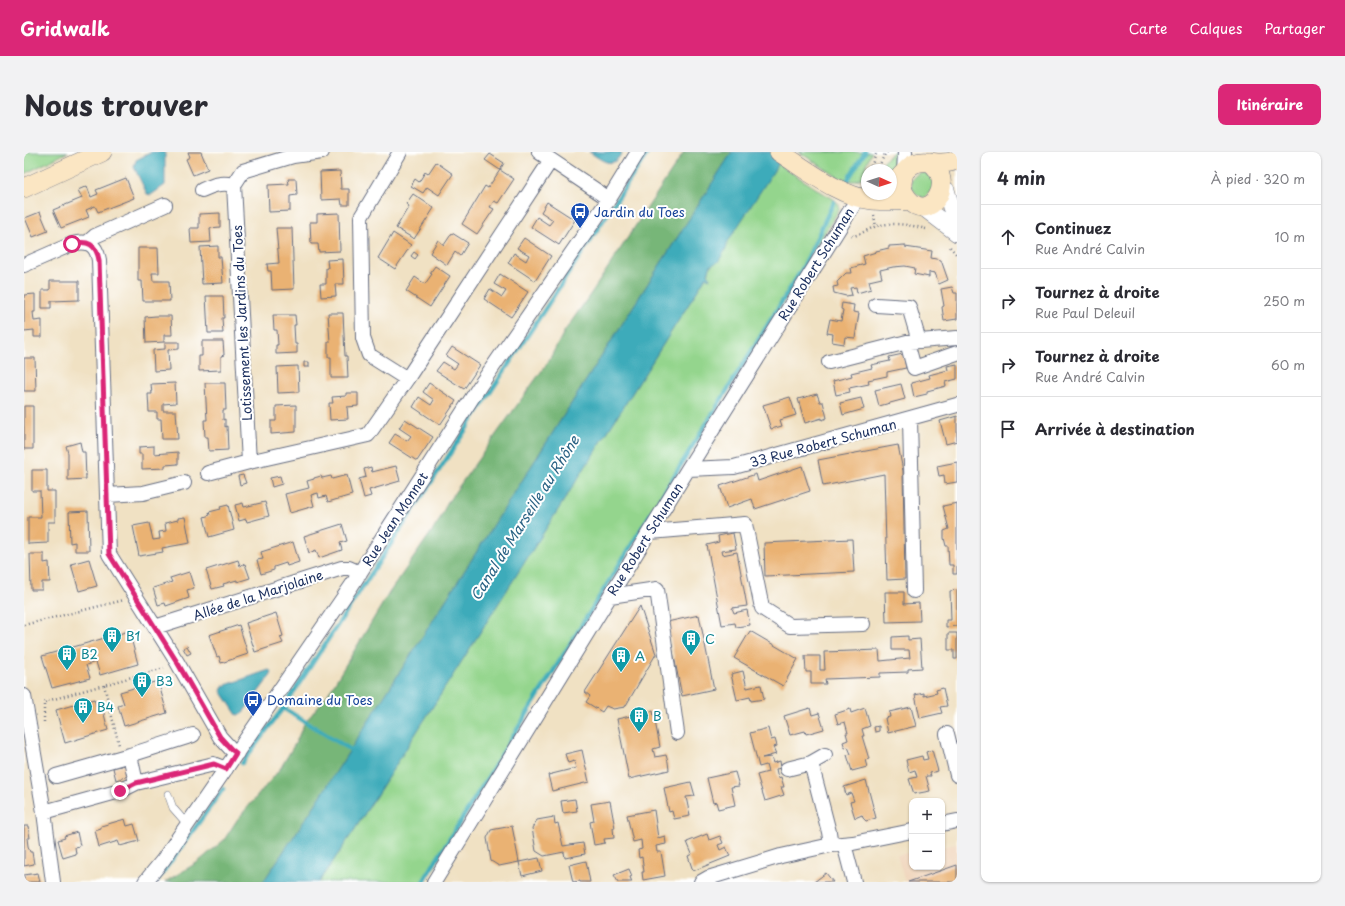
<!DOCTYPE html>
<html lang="fr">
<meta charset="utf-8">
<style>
:root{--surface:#fff;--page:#f2f2f3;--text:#2b2b33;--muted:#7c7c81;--line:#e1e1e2;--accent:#db2777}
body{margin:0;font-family:"Playpen Sans",sans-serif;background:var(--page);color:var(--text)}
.controls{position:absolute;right:12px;bottom:12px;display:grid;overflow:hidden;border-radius:8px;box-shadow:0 1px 3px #0004}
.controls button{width:36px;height:36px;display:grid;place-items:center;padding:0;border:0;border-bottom:1px solid var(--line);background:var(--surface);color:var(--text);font:20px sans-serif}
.compass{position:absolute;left:837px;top:12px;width:36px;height:36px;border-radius:50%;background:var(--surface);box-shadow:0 1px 3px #0004;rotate:93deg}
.stop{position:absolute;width:12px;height:12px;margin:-9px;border:3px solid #db2777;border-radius:50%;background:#fff}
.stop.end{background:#db2777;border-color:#fff;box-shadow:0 1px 4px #0008}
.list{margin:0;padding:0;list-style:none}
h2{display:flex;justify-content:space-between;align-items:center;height:52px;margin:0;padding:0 16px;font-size:17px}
h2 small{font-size:13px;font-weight:400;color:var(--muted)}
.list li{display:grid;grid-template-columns:26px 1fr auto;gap:12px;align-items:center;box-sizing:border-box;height:64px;padding:0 16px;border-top:1px solid var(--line)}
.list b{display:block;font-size:15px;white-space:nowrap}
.list p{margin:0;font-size:13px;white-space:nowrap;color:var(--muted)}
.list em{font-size:13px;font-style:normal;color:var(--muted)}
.icon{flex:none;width:22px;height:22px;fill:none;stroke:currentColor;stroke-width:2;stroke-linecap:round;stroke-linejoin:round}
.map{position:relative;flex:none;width:933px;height:730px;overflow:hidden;border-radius:8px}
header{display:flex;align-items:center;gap:24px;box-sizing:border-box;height:56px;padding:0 20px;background:var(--accent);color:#fff}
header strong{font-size:19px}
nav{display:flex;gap:22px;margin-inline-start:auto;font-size:14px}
.intro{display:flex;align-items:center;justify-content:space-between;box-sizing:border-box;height:96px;padding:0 24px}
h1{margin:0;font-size:28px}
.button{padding:10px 18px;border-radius:8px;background:var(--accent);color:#fff;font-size:14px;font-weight:700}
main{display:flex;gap:24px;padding:0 24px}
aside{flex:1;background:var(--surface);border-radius:8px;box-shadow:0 1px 3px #0004}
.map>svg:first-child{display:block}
.built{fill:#f0d5bc}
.green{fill:#94d58d;stroke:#588276}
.forest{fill:#77b678;stroke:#49726b}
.water{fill:#3cabba;stroke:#2c6d8c}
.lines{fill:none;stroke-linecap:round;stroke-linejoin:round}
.stream{stroke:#3cabba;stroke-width:4.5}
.building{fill:#eab273}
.service-casing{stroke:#666d81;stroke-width:8}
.minor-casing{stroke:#666d81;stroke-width:16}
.tertiary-casing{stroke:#666d81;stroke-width:18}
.secondary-casing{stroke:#666d81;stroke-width:20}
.path{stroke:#666d81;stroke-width:2.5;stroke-dasharray:1 3;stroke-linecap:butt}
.service{stroke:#fff;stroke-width:7}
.minor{stroke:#fff;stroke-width:14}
.tertiary{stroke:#fff;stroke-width:17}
.secondary{stroke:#fbe6c3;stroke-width:19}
.route{stroke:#db2777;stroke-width:5}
.labels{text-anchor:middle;stroke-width:4;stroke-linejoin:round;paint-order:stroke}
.transit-label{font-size:13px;fill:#164399;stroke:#fff;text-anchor:start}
.street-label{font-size:13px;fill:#1b2f5e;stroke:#fff}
.culture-label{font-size:13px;fill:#0d838f;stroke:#fff;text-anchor:start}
.water-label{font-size:14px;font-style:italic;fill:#286183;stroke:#fff}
</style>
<header>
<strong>Gridwalk</strong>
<nav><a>Carte</a><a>Calques</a><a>Partager</a></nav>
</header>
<div class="intro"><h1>Nous trouver</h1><a class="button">Itinéraire</a></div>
<main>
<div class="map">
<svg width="933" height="730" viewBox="0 0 933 730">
<rect width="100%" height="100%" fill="#fff"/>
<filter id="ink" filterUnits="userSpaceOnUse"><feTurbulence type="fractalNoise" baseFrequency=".025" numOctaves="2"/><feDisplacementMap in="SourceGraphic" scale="8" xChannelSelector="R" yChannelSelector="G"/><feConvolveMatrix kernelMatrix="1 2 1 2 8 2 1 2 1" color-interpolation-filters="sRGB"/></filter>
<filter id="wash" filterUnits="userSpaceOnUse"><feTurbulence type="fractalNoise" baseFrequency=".012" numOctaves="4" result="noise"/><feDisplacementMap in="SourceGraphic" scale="16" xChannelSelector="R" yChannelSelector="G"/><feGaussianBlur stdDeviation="0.9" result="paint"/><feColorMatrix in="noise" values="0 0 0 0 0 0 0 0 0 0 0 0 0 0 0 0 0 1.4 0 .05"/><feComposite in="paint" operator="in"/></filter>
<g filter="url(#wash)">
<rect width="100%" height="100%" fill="#f0e1c3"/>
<path class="built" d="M933 692V730H881L873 703 888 700V715H918V695Z"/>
<path class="green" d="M0 0H44L0 22Z
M775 0H848L842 12 840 25 830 29H820Z
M869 0H876C875 9 874 16 867 23V18H857L859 10Z
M754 12 813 50 815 53V58L398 730H295L331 677 682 125 685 127C682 114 695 104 703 95L702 91Z
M898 20 907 22 914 32 900 46C886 41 881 26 898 20Z"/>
<path class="forest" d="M660 0H708L291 653 239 730H141L174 710 200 688 213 668 256 617 272 590 280 572 304 542 365 441 415 369 423 351 524 210 540 180 570 137Z"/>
<path class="water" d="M128 0H141V33L127 43 123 42 110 15 112 8Z
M565 0H598C589 19 578 8 565 0Z
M708 0H762L703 91 702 97 694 110 687 113 684 121 686 127 682 125 331 677 295 730H239L291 653Z
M245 518 248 520 247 523 218 562 213 563 197 539 199 534Z"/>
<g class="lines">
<path class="stream" d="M823 29 841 0
M259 556 330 600
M218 611 259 556 624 0
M130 730 134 727 199 637
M399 730 777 119C789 97 798 73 810 50"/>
</g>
<g id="blocks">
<path class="building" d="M164 0H177L184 17 169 23 162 7 166 5Z
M466 2 480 11 476 18 490 27 474 51 470 49 466 55 470 57 453 82 438 72 461 34 464 36 476 18 461 8Z
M412 10 429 22 415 43 403 35 399 41 387 34 391 27 395 30 401 20 404 22Z
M316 19 317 37H325V53H318L317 47 297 48 296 20Z
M102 26 110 46 74 60 71 54 62 58 65 65 37 76 29 58 58 46 54 38 63 34 67 45 74 42 72 38Z
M264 27H272L273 43 266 44V59L245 60 244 33 265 32Z
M389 42 410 56 390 87 372 76 385 54 382 52Z
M523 50 551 68 535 93 507 75 513 65 525 73 529 68 517 60Z
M16 60 24 79 9 85 1 66Z
M196 61V75L186 76 187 90 167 91 166 76H175V62Z
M315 61 316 99 295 100 294 92H287L286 70H293V62Z
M252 76H268L270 137 248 138 247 119H244L243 112 255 111Z
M369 81 387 93 371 117 354 106Z
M428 81 444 91 436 104 431 100 423 113 406 101 414 88 420 93Z
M500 86 527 104 511 129 484 111 490 101 502 109 505 103 493 96Z
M881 93V95L908 99 907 106 917 108 924 128 915 132 911 121 905 120V125L890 122 891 116 881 114 869 115 856 118 858 126 845 129 847 137 833 141 832 135 826 136 828 143 822 144 810 141 809 135 814 134 813 130 822 121H828L827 116 841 112 839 104 852 100V99L865 96V94Z
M194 94V105H197L199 131 178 132 176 95Z
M114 96H134L135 121H128L129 129H145L146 149H119L118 129H114Z
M390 100 394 103 391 107 387 104Z
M319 107 320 132H311L312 144 297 145 296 132H302V116H304L303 108Z
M411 114 426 124 406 155 382 139 391 125 401 132 408 122 406 121Z
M476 122 504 140 487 165 460 147 466 137 478 145 482 139 470 132Z
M26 129H55V148L27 149V156H18V138H26Z
M928 135 930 141H933V167L920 169 918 155 920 154 917 137Z
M11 142V160H9L10 169 18 168V185H10V178L0 179V143Z
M182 144H199L200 166H198L199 181H184Z
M818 151 830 153 829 160 835 161 831 186 821 185 820 192 808 190 809 182 803 181 806 167 817 169 819 158 817 157Z
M304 161H319L321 204H323L324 226H307V205H304V190H306Z
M249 163H271L272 173H270L271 192H273V201L252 202V193H254L253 178H250Z
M132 164H147L148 183H140V190L122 191 121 165Z
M178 189H199L200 203 197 204V218L175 219V204H178Z
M141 190H155V197L144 198 145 218 130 219 129 198 141 197Z
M428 195 456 213 440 237 412 219 419 210 430 217 434 212 422 204Z
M879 202 882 216 863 220V224L844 228 845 232 825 236 826 240 812 243 809 229 828 224 827 221 848 216 847 213 866 209 865 205Z
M0 206H11L12 239H0Z
M280 210H285V215H280Z
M933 212V227L921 230 922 234 903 239V242L890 245 887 231 906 226 905 223 924 218 923 214Z
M274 214 275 240 254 241 253 215Z
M151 231 152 251 139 252V259H152L154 287H138L137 267H133V260H125L124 242H128L127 232Z
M181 231H201L202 258H199V268L201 267V275L203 274 204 298 185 299 184 285H181L180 268H183Z
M405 231 432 249 416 273 389 255 395 245 407 253 410 248 399 240Z
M877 232 881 247 855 254 851 238Z
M322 241H334V254L323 255 324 267 306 268 305 251H309L308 245 322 244Z
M793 242 796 250H799L803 266 798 268V266L781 271 774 247Z
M766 245 772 263 756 268 758 274 747 277 739 253Z
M837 246 840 257 819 263 816 251Z
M272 253V280L247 282V269H252V254Z
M0 254H9V297H0Z
M933 264V289L922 292 916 269Z
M381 267 409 285 393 309 365 291 371 282 383 289 387 284 375 276Z
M56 290 58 300H61L62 327 44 328V301L42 294Z
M874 293 879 319 881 427 863 428 860 322 799 334 794 308Z
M130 294V302L154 300V312L141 313V316L118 317V302H115V295Z
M933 310V330L921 332 920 323 915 324 913 314Z
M372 314 376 329 345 338 347 344 340 346 335 327 342 325 340 317 347 315 348 320Z
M778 314 786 339 731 357 728 347 703 356 696 334 732 322 734 329Z
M8 318H23V339H31V370H24V391L4 392V365H17L16 339H8Z
M219 323 222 331 216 333 214 324Z
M323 323 328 343 304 350 302 344 295 346 294 341 287 343 290 354 266 361 261 342 285 336 283 329 290 327V326L297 324 298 326 307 324 308 327Z
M256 324 258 332 248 335 246 326Z
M241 350 245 364 223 370 222 367 215 369 211 353 219 351 220 355Z
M933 351V422H929V413H925L924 394H922L920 386V379L925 377 919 354Z
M204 353 210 378 185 385 180 365 186 363 185 360 197 357 196 355Z
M64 359 65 399H51V390L46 391 45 360Z
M161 365 166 391 138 396 139 400 115 404 109 374 125 371 129 388 136 387 135 380 142 379 141 371 154 368V366Z
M318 372 323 389 316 391 318 398 295 406 292 398 285 401 280 384Z
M709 381 712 397 697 399 698 403 713 400 723 454 708 456 710 461 723 458 726 473 712 475 711 471 698 473 683 393 695 390 694 384Z
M828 387 830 420 741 424 740 391Z
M269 390 275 410 263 414 262 411 250 415V418L237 422 233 408 239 407 237 400Z
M6 402H20V411L25 410 26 430H18V438H7Z
M65 407 73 434 55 439 47 412Z
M214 408 216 414 221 412 226 426 213 430V428L199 432 200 434 188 437 182 418Z
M165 420 170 436 163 438 165 446 142 454 141 451 134 453 129 436 148 430 146 426Z
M933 438V474L922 475V468H927L926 439Z
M861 440H880V452L895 451 896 469 862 470Z
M616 454 632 502 601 555 589 557 582 554 578 560 562 550 566 544 561 540Z
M252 461 259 484 256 485 259 491 231 500 222 471Z
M675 463 690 537 658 544 643 470Z
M215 473 224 502 197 511 195 504 193 505 185 483Z
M105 479 114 512 76 523 72 510 62 513 66 526 28 536 18 504Z
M726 479 774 507 759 534 710 506Z
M924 481H933V507H930V498H924Z
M884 484V488L896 487 898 516 884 517V520L856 521V525L801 527 802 532H787V520H782L781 504H796V518H801L800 500 855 498 856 509 886 506 885 498H868V485Z
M163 494 167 501 163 503 159 496Z
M719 519 723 536 737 533 740 547 727 549 726 545 713 548 707 522Z
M134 529 143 561 100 574 94 554 100 552 96 540Z
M919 536 923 554 916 555 918 561 896 566 891 543 900 541V544L913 541 912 538Z
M70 547 74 560 79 558 84 578 41 591 32 558Z
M887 555 892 574 864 581 861 566 866 565 865 560Z
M786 556 788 563 795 561 800 577 782 582 781 579 766 583 760 564Z
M841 556 846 574 838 577 840 584H838L845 607 841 608 843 615 828 619 823 603 827 602 824 595 821 596 819 590 824 588 822 581H824L821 570 814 572 811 562 826 557 827 561Z
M629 559 636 595 629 597 631 605 642 603 644 610 645 618 605 627 593 567Z
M855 574V579L851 580 850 575Z
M744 576 747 588 751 587 753 594 749 595 752 602 738 606 747 605 749 611 756 609 757 616 752 617 754 626 757 625 760 635H757L760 643 741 649 733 623 744 620 742 613 735 615 726 581Z
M558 598 565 630 528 639 524 623 552 616 550 609 544 611 541 602Z
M908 598 914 619 906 621 907 624H902L906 639 890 642 885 627 893 625 891 618 885 620 882 608 898 604 899 608 904 607 902 600Z
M101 613 104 624 92 628 89 616Z
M711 620 715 634 707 635 711 653 694 657 692 650 689 651 683 626Z
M842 628 852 666 842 669 839 666 838 663 831 666 826 650 830 649 827 641 822 643 820 635Z
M667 630 671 644 662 645 666 664 650 667 648 659 645 660 640 636Z
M551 647 553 659 539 661 537 649Z
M586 649 591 676H589L590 686 580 687 581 691 570 693 566 670 570 669 567 652Z
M630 658 634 686 641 684 642 692 632 694 633 700H637L641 724 619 728 618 720H620L618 705 615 706 614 698 618 697 617 688 609 690 603 663Z
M530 665 531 672 534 671 539 694 559 691 561 702 541 706 540 700 520 704 512 699 508 676 513 668Z
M101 667 103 674 110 672 115 689 96 694 94 689 75 695 71 678 77 676V674Z
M0 674H4L6 686H3L4 694 6 700H8L10 712 0 714Z
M488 674 495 710 475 714 467 709 463 686 467 678Z
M53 680 56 694 51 695 52 702 39 706 34 688 41 686 40 684Z
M683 682 685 688 696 684 699 691 694 693 696 698 702 695 706 704 669 719 664 704 668 702 663 690Z
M515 706 518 719 498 724 495 710Z
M562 709 566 730H556V729L549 730 545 713Z
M933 713V730H884Z
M605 717 608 724 606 725 608 730H594L590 723Z
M14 721 16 730H0V723Z
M802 721 809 730H790Z"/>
</g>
</g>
<g filter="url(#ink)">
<use href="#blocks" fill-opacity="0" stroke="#666d81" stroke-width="1"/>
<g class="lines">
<defs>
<path id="service" d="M144 642 149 656 163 672"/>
<path id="minor" d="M376 0 337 65 339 186 345 203 383 227
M515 0 585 47
M880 21 881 0
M178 38C189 33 197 30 210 33
M63 91 71 84 141 53
M0 113 48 92C64 88 72 92 75 108L85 402 153 510 196 585 207 597 213 601
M852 153 885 155 895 189
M883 190 890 216 933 201
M805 210 883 190 933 186
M886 267 890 439
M225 310 210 33 219 19 269 4 298 0
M664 317 710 315 933 253
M184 321 225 310 344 283 383 227 527 8
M83 343 119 341 160 331
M626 380 721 372 738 456 766 474 839 472
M586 444 633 437 653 581
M131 475 318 416H325L336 421
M0 544 20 660 29 730
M923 582 933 623
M787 611 801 603
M763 617 787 611 805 680 807 693
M32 624 106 603
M112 631 106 603 169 583
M20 660 96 639 112 631 186 613 189 612 202 617
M918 672 933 669
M820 692 830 730
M121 730 139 708 328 433 457 232 585 47 614 0
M410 730 664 317 829 54 831 44
M677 730 684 726 757 704 807 693 829 691 888 679"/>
<path id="tertiary" d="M922 38 927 55 933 70
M899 55 933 81"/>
<path id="secondary" d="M755 0C782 17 816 45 848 48 861 49 873 48 886 49
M880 21C877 31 877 39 884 47 906 73 933 29 906 10
M870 30C878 25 883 14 892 11 900 8 909 11 917 11 923 11 928 10 933 8
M0 36 78 0"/>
</defs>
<use href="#service" class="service-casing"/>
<use href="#minor" class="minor-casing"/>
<use href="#tertiary" class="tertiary-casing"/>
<use href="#secondary" class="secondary-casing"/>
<path class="path" d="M846 18 848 12 853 0
M853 18 861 2 863 0
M850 63 852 75
M828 83 829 84C837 82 843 78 850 75 865 69 887 73 902 77
M926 95 933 103
M0 473 100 448
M80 533 95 593
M20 570V551L23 549 140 516"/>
<use href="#service" class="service"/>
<use href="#minor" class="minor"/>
<use href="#tertiary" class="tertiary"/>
<use href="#secondary" class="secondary"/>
</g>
</g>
<g class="lines" filter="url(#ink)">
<path class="route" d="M48 92C64 88 72 92 75 108L85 402 153 510 196 585 207 597 212 601 202 617 190 612 186 613 112 631 96 639"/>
</g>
<defs>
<symbol id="bus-pin" viewBox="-11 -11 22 30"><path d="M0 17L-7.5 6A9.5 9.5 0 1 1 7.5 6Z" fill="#1a4fb4" stroke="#fff"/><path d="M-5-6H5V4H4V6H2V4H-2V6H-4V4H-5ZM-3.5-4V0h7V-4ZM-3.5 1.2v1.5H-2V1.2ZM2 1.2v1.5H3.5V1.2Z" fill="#fff"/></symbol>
<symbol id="building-pin" viewBox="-11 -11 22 30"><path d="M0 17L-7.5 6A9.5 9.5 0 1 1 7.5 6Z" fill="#0f9aa8" stroke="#fff"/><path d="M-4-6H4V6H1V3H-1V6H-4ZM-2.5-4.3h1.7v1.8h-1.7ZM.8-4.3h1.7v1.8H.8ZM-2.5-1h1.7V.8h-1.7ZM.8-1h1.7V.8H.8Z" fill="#fff"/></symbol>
</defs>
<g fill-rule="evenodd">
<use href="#bus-pin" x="545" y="49" width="22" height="30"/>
<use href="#building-pin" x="77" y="473" width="22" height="30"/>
<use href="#building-pin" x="656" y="476" width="22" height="30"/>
<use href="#building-pin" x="32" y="491" width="22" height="30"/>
<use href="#building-pin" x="586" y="493" width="22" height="30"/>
<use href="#building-pin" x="107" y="518" width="22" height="30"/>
<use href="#bus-pin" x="218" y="537" width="22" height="30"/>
<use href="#building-pin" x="48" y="544" width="22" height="30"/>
<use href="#building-pin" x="604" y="553" width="22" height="30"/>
</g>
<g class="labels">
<g class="transit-label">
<text x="570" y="65">Jardin du Toes</text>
<text x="243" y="553">Domaine du Toes</text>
</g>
<g class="street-label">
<text transform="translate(792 112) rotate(-58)" y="5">Rue Robert Schuman</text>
<text transform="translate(218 171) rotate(-93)" y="5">Lotissement les Jardins du Toes</text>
<text transform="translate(799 291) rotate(-15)" y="5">33 Rue Robert Schuman</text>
<text transform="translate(371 367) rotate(-57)" y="5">Rue Jean Monnet</text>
<text transform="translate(621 387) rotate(-58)" y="5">Rue Robert Schuman</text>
<text transform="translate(234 443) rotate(-18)" y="5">Allée de la Marjolaine</text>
</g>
<g class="culture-label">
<text x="102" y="489">B1</text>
<text x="681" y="492">C</text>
<text x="57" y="507">B2</text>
<text x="611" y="509">A</text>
<text x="132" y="534">B3</text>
<text x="73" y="560">B4</text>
<text x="629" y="569">B</text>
</g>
<g class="water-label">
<text transform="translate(501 366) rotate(-58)" y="5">Canal de Marseille au Rhône</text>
</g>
</g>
</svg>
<div class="controls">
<button>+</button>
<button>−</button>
</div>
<svg class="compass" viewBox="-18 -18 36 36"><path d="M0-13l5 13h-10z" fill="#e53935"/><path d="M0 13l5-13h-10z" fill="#7c7c81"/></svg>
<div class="stop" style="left:48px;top:92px"></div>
<div class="stop end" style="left:96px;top:639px"></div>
</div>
<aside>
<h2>4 min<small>À pied · 320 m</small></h2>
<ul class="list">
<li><svg class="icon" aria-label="ahead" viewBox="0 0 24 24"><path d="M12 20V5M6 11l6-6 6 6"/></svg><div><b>Continuez</b><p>Rue André Calvin</p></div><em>10 m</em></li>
<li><svg class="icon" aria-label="right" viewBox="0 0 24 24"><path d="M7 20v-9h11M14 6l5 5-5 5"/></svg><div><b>Tournez à droite</b><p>Rue Paul Deleuil</p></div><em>250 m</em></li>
<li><svg class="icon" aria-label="right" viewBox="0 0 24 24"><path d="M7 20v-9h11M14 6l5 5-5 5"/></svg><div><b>Tournez à droite</b><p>Rue André Calvin</p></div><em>60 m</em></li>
<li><svg class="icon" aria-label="arrive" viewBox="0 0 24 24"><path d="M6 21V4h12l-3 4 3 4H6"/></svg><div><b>Arrivée à destination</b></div></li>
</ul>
</aside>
</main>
